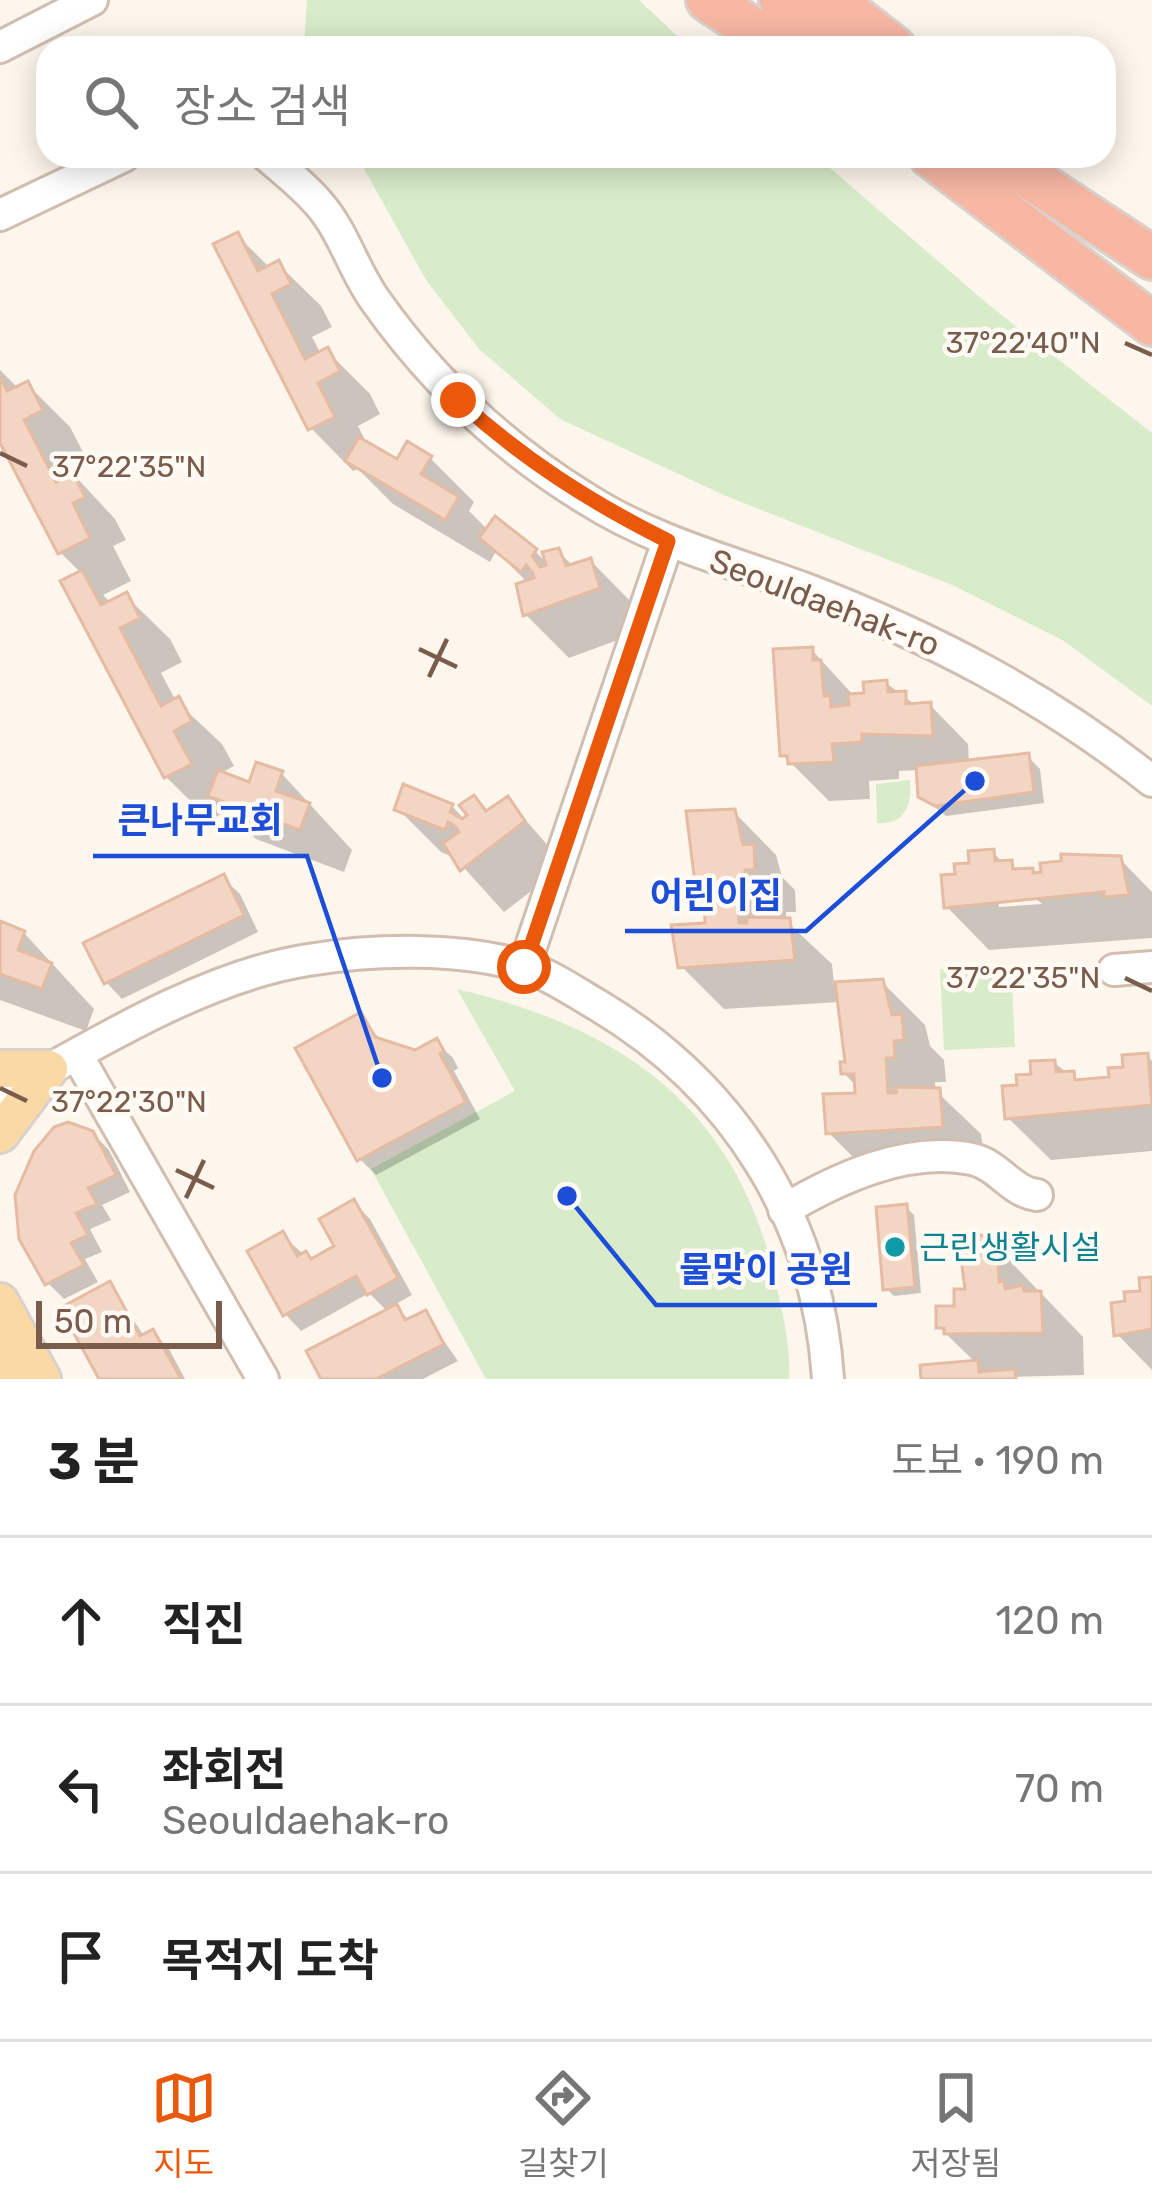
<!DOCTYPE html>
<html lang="ko">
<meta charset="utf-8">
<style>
:root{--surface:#fff;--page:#f2f2f2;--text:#222;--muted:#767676;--line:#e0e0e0;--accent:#ea580c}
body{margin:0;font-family:Rubik,"Noto Sans KR",sans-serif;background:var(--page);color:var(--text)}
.scale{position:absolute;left:36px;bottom:30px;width:186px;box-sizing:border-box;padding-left:12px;border:6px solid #7a5c4d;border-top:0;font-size:33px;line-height:42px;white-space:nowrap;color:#7a5c4d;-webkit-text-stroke:9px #fffaf3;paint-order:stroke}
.stop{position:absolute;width:36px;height:36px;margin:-27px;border:9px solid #ea580c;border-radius:50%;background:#fff}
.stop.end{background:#ea580c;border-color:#fff;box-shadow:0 3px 12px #0008}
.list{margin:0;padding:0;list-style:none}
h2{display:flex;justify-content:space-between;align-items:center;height:156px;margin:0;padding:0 48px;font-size:51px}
h2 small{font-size:39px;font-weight:400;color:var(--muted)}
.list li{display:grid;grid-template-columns:78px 1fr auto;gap:36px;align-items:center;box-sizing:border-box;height:168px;padding:0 48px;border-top:3px solid var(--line)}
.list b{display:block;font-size:45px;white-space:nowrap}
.list p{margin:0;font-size:39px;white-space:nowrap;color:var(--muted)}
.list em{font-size:39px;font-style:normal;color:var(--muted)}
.icon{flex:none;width:66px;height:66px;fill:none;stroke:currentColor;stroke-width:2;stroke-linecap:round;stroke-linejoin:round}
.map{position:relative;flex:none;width:1152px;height:1379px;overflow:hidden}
.search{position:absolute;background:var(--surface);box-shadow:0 6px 30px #0003;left:36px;right:36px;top:36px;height:132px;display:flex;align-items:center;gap:30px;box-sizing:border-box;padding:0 42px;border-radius:36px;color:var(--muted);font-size:45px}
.sheet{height:660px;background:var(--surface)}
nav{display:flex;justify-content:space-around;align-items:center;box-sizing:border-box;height:168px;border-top:3px solid var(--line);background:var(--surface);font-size:33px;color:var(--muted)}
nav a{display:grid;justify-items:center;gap:6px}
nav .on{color:var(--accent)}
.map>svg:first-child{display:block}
.green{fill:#d8ecc9}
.shadow{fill:#0003;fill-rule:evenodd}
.building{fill:#f3d5c3;stroke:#e6bba3;stroke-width:3}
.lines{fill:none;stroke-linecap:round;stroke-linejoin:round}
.minor-casing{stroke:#d1beb0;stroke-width:36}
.major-casing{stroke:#dad1cd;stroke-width:42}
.highway-casing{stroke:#dad1cd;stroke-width:48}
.minor{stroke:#fff;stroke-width:30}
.major{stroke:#fbd9a5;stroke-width:36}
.highway{stroke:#f7b7a3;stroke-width:42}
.route{stroke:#ea580c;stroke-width:15}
.ticks{fill:none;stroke:#7a5c4d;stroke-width:4.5}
.culture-dot{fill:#0f9aa8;stroke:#fffaf3;stroke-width:4.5}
.labels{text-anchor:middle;stroke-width:9;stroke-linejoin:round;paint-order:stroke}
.street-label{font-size:33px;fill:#7a5c4d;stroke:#fffaf3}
.culture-label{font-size:33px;fill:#0d838f;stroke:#fffaf3;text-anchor:start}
.ticks-label{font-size:30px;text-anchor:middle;fill:#7a5c4d;stroke:#fffaf3;stroke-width:9;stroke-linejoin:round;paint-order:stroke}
.leader{fill:none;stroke:#1d4ed8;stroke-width:4.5}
.callout-dot{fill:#1d4ed8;stroke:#fffaf3;stroke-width:4.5}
.callout-label{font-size:36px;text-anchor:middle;font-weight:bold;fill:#1d4ed8;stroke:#fffaf3;stroke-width:9;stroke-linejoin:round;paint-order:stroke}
</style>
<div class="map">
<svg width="1152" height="1379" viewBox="0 0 1152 1379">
<rect width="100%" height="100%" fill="#fdf6ec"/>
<path class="green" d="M307 0H639L690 48H304Z
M357 156H816L989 305 1152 433V706L1064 641 952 585 726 496 560 419 479 349 426 280Z
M910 780C912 804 906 825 877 823L876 784Z
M1011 966 1015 1047 944 1050 940 969Z
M457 989C622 1028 736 1107 775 1279 782 1311 791 1346 789 1379H486L371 1169 515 1091Z"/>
<path class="shadow" d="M237 235 270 268 278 264 321 306 332 327 312 337 321 354 327 351 370 394 380 414 358 426 368 446 398 463 430 458 474 502 469 511 488 530 535 551 550 567 558 551 574 567 591 561 634 605 642 631 569 658 525 614 528 583 496 551 490 562 393 504 358 469 353 471 311 428Z
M0 370 19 389 27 384 70 427 84 454 64 464 115 519 126 540 113 546 131 581 103 595 111 603 126 596 170 639 182 662 161 673 176 701 222 744 234 766 219 774 251 786 282 774 352 850 344 872 256 839 227 811 210 820 166 777 81 573 61 553 0 436Z
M812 650 854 696H867L886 683 917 706 930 705 968 744 969 763 1028 757 1040 769 1044 803 946 816 921 796 920 770 899 771V779L869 781 870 799 829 801 783 755Z
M508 800 565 865 504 912 455 858 441 852 398 809 452 806 465 820Z
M734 812 776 855 782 877 795 890 796 912H786V921L832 964 834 985 882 982 925 1025 930 1046 944 1060 946 1082H935L936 1091 981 1134 985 1168 872 1176 829 1133 858 1096 857 1087 844 1073 848 1065 839 1002 724 1009 681 966 709 925 708 916 694 902Z
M993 852 1004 864 1036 875 1064 864V857L1120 859 1152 892V938L989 950 947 907 958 877ZM1036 899 1042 904 999 907 998 901Z
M223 878 240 894 258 932 122 999 106 982Z
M0 925 24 933 94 1009 86 1031 0 1000Z
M361 1016 383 1043 415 1053 436 1042 453 1058 458 1068 454 1071 480 1119 376 1175 360 1159Z
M1147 1056 1152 1061V1151L1051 1160 1008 1118 1020 1087 1054 1063 1082 1083 1112 1080Z
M92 1133 109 1150 130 1192 102 1205 111 1220 90 1229 102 1252 85 1259 98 1282 64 1299 48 1283Z
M354 1203 370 1219 412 1295 394 1305 410 1321 425 1314 458 1361 423 1379H324L388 1312 369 1293 301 1331 285 1314 282 1235 312 1262 339 1247Z
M906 1207 914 1215 921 1293 894 1296 886 1288Z
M988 1238 1083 1337 1084 1375 924 1379 976 1363 939 1327 968 1292Z
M1152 1280V1370L1117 1334 1129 1304Z
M109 1285 145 1337 153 1333 169 1349 185 1379H102Z"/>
<path class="building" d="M238 232 258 271 279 260 291 284 272 294 305 359 328 347 340 371 318 383 335 417 308 430 213 244Z
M0 377 7 391 28 381 43 410 24 420 56 482 73 473 85 497 73 503 90 538 58 554 0 443Z
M359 437 397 459 407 441 432 456 421 474 459 497 445 520 345 461Z
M495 516 537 549 532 556 540 567 546 565 542 552 559 548 566 566 591 558 600 588 523 616 516 584 534 578 533 573 526 565 521 572 479 538Z
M82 570 101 605 127 592 140 618 120 628 161 706 179 696 192 721 174 731 192 764 164 778 60 581Z
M813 647V660H821L824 696 830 695 831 707 849 705 848 694 864 693 863 682 887 680 888 692 906 691V704L931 702 933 736 862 734V742L832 744 834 762 788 764 787 756H780L773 649Z
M1029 753 1034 792 935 806 918 797 916 766Z
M256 762 283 771 276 791 310 803 300 830 208 796 218 770 249 782Z
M403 784 453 804 450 812 462 819 467 815 459 805 474 795 486 811 508 796 525 821 460 871 443 843 459 832 456 827 448 822 445 830 394 810Z
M735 809 743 845 754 844 755 870H745L746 887 737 888 739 923H747L746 917 790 918 795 960 678 968 671 925 705 923 704 903 691 904 690 891H696L686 811Z
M994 849 995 861 1012 860 1013 869 1033 868V873L1041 872 1040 863 1061 861V854L1121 856 1129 895 1104 897V892L944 908 941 875 955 874 954 864 969 863 968 851Z
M224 874 244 915 104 984 83 943Z
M0 921 25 931 18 950 52 963 42 989 0 974Z
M883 979 892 1015 902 1014 904 1040 894 1041 895 1058H886L888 1093H896V1087L940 1088 943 1127 826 1134 823 1094 855 1093 854 1074H841L840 1062H845L835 982Z
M361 1012 375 1037 415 1050 437 1038 444 1051 440 1054 466 1102 357 1161 295 1048Z
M1148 1053 1152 1105 1005 1119 1002 1086 1017 1085 1016 1075 1031 1074 1030 1061 1055 1060 1056 1072 1074 1071 1075 1080 1109 1077 1108 1068 1123 1067 1122 1055Z
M68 1122 93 1131 116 1175 88 1188 97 1204 76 1213 88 1235 71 1243 84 1265 45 1285 19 1239 15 1195 34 1151 54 1127Z
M354 1199 398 1278 367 1295 356 1276 283 1316 247 1251 283 1231 297 1256 306 1251 311 1259 334 1246 319 1219Z
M907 1204 915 1287 883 1290 876 1207Z
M989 1235 990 1241H997L999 1282 1004 1281 1005 1289 1023 1285 1024 1291H1041L1043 1333 944 1334V1328H936V1306H954V1289H965L958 1236Z
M1152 1277V1329L1114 1336 1111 1303 1125 1301 1124 1292 1140 1291 1139 1278Z
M110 1281 140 1336 153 1329 181 1379H99L60 1308Z
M397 1304 405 1320 426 1310 444 1344 376 1379H321L306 1351Z
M978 1360 979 1372 1015 1369 1016 1379H921L920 1365Z"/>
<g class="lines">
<defs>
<path id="minor" d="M0 47 92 0
M267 156C285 171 305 187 320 205 344 233 354 271 375 300 432 381 501 446 585 498 652 541 729 561 803 588 931 637 1045 696 1152 781
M0 215 124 156
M524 967 668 541
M1114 970 1152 967
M77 1055 263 1379
M0 1097C92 1046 204 976 308 960 374 949 461 947 526 967 552 976 575 992 599 1006 734 1087 818 1220 828 1379
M784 1210C838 1178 907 1146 972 1159 999 1165 1011 1192 1037 1195"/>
<path id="major" d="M0 1069H49
M0 1134 49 1069
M0 1302 42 1379
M0 1356 12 1379"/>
<path id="highway" d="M708 0 781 48
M781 0 845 48
M833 0 894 48
M931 156 1152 324
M997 156 1152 258"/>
</defs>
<use href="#minor" class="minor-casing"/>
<use href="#major" class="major-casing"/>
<use href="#highway" class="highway-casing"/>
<use href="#minor" class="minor"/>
<use href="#major" class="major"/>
<use href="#highway" class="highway"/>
</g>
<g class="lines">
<path class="route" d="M458 400C523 459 590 502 668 541L524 967"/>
</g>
<path class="ticks" d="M1125 343 1152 355M0 453 27 466M419 649 457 667M429 677 447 639M1125 978 1152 991M0 1088 27 1101M176 1170 214 1188M186 1198 204 1160"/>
<circle class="culture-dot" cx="895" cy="1247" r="12"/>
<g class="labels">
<g class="street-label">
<text transform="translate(825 602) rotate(21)" y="12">Seouldaehak-ro</text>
</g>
<g class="culture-label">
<text x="919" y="1259">근린생활시설</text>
</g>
</g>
<g class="ticks-label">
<text x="1023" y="353">37°22'40"N</text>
<text x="129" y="477">37°22'35"N</text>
<text x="1023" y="988">37°22'35"N</text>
<text x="129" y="1112">37°22'30"N</text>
</g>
<path class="leader" d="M382 1078L307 856H93M975 781L806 931H625M567 1196L656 1305H877"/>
<g class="callout-dot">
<circle cx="382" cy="1078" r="12"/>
<circle cx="975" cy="781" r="12"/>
<circle cx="567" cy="1196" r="12"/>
</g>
<g class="callout-label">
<text x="200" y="833">큰나무교회</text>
<text x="716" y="908">어린이집</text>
<text x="766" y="1282">물맞이 공원</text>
</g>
</svg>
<div class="scale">50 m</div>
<div class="stop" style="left:524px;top:967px"></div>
<div class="stop end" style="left:458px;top:400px"></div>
<div class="search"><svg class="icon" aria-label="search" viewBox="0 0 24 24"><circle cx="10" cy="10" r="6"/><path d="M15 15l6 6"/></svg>장소 검색</div>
</div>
<section class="sheet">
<h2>3 분<small>도보 · 190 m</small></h2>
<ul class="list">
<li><svg class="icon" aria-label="ahead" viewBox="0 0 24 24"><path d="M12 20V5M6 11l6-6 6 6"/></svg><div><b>직진</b></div><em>120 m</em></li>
<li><svg class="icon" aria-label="left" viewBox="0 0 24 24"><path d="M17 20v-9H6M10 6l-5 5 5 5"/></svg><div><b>좌회전</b><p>Seouldaehak-ro</p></div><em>70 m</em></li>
<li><svg class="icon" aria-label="arrive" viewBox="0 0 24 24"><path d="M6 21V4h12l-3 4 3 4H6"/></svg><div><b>목적지 도착</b></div></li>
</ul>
</section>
<nav>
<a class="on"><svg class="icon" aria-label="map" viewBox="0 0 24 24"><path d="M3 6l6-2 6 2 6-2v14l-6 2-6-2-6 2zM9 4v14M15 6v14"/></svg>지도</a>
<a><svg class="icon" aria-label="directions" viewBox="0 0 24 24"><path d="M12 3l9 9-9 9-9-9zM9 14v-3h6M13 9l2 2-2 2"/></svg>길찾기</a>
<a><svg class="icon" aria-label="saved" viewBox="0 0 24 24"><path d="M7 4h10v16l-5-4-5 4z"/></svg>저장됨</a>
</nav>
